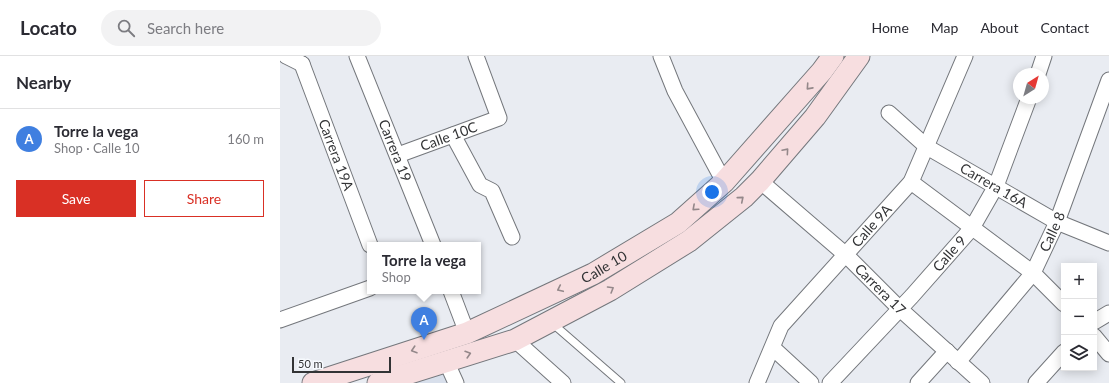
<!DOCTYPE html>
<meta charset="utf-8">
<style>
:root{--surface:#fff;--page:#f2f2f3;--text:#2b2b33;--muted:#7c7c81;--line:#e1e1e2;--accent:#d93025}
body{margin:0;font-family:Lato,sans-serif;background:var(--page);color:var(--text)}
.controls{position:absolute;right:12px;bottom:12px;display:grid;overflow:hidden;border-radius:0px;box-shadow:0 2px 10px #0003}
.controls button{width:36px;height:36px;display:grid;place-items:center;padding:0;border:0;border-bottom:1px solid var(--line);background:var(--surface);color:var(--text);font:20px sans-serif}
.compass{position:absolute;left:733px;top:12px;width:36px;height:36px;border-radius:50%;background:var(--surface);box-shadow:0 2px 10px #0003;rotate:37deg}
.scale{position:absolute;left:12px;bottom:10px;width:99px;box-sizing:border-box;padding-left:4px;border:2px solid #323335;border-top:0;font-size:11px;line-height:14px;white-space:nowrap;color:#323335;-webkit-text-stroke:3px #f7fafe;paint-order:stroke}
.you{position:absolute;left:432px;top:136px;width:14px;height:14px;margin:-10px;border:3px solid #fff;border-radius:50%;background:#1a73e8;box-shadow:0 0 0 6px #1a73e833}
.badge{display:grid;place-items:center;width:26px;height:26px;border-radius:50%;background:var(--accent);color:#fff;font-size:13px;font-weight:700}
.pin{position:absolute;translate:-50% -33px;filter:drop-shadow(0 1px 2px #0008)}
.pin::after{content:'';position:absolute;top:21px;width:14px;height:12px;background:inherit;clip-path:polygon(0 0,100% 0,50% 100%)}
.popup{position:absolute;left:87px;top:186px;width:114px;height:52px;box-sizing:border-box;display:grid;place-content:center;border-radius:0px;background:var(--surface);filter:drop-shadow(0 1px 3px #0005);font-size:13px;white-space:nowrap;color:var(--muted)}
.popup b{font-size:15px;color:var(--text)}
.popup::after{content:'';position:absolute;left:50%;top:100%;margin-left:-8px;border:8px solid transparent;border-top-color:var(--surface)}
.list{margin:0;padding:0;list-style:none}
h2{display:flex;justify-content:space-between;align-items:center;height:52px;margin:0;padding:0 16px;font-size:17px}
h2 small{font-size:13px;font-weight:400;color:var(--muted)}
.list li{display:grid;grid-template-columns:26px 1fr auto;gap:12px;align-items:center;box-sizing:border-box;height:60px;padding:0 16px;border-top:1px solid var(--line)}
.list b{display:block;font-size:15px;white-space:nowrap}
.list p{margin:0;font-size:13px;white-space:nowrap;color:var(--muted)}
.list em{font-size:13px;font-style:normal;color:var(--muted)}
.actions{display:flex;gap:8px;padding:12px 16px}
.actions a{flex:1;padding:9px 0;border:1px solid var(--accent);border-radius:0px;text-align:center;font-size:14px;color:var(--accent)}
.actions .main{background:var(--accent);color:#fff}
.icon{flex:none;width:22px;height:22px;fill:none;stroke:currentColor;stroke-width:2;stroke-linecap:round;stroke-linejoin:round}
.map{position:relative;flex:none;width:829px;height:327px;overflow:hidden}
header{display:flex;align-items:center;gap:24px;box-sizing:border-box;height:56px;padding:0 20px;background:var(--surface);border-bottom:1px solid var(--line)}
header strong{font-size:19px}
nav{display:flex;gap:22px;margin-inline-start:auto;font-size:14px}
.search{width:280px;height:36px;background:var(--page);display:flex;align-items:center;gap:10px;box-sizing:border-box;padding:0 14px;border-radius:22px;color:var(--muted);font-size:15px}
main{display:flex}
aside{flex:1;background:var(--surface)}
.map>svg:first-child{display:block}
.built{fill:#d8dfeb}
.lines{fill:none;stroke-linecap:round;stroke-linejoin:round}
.lane-casing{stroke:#74777c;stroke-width:9}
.street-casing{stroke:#74777c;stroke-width:17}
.secondary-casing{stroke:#74777c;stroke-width:23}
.lane{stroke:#fff;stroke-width:7}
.street{stroke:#fff;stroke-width:15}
.secondary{stroke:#f7dee0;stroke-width:21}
.oneway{stroke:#94888a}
.labels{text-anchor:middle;stroke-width:4;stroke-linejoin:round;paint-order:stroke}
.street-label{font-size:14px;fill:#323335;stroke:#f7fafe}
</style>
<header>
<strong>Locato</strong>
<div class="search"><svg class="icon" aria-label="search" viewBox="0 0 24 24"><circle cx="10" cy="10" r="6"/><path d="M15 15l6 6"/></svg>Search here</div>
<nav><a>Home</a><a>Map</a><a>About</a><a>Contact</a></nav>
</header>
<main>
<aside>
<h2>Nearby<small></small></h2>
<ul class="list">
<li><span class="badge" style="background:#3f7fe0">A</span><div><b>Torre la vega</b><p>Shop · Calle 10</p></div><em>160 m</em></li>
</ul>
<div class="actions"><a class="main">Save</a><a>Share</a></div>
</aside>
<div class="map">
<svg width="829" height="327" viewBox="0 0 829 327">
<rect width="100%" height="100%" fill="#e9ecf2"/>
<path class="built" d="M166 305 175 327H107Z"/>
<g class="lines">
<defs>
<path id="lane" d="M272 267 341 327"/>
<g id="street">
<path d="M6 0 22 8"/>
<path id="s1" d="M77 0 153 189"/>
<path d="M381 0 395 35 444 126"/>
<path id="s2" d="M22 8 90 189"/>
<path d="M758 18 764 0"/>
<path id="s3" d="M609 57 647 91 777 166 829 187"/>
<path d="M173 79 200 129 212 135 232 181"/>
<path id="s4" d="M118 99 219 62 196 0"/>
<path id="s5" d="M480 125 566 199 620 253 702 327"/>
<path d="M631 126 753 217 784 248"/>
<path d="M171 235 187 277"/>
<path d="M0 264 90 232"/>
<path d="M814 266 829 257"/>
<path d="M814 280 829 298"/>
<path d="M235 284 283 327"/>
<path d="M493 292 531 327"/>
<path d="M166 305 176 327"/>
<path id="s6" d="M678 306 753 217 777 166 829 24"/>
<path id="s7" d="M477 327 501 270 631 126 685 0"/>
<path id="s8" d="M550 327 632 240 692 172 716 130 749 42"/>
<path d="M638 327 667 295"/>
<path d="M756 327 784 296"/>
</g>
<g id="secondary">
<path id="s9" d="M33 327 187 277 313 218 398 167 444 126 542 15 553 0"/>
<path d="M98 327 235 284 330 234 409 185 464 141 480 125 535 61 579 0"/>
</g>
</defs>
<use href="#lane" class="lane-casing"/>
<use href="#street" class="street-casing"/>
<use href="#secondary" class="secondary-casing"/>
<use href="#lane" class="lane"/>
<use href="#street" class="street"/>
<use href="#secondary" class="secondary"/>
</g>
<defs><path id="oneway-chevron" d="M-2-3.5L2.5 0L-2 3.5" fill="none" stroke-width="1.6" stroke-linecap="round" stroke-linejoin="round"/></defs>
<g class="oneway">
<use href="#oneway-chevron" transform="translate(529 31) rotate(132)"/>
<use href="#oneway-chevron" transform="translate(506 95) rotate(-49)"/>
<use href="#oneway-chevron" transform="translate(461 143) rotate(-40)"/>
<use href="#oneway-chevron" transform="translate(415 152) rotate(138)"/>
<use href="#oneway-chevron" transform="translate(280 233) rotate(155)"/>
<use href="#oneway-chevron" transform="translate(331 233) rotate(-31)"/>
<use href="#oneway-chevron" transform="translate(134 294) rotate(162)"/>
<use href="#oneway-chevron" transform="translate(188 298) rotate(-17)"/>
</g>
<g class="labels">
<g class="street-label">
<text dy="5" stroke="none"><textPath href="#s4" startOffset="54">Calle 10C</textPath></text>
<text dy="5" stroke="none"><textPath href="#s1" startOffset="102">Carrera 19</textPath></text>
<text dy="5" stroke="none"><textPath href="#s2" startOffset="97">Carrera 19A</textPath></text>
<text dy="5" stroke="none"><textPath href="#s3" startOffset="128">Carrera 16A</textPath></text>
<text dy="5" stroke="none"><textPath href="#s7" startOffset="197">Calle 9A</textPath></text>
<text dy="5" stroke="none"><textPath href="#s6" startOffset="162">Calle 8</textPath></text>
<text dy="5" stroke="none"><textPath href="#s8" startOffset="176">Calle 9</textPath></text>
<text dy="5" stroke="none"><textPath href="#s9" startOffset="314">Calle 10</textPath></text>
<text dy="5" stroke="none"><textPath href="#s5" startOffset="162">Carrera 17</textPath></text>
</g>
</g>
</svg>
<div class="controls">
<button>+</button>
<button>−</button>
<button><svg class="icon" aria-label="layers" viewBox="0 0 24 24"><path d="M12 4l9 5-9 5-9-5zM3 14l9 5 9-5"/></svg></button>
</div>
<svg class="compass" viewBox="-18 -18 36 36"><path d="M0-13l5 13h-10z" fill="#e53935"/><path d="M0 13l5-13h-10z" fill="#7c7c81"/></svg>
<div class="scale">50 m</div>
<div class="you"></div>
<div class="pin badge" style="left:144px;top:284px;background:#3f7fe0">A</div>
<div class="popup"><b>Torre la vega</b>Shop</div>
</div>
</main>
